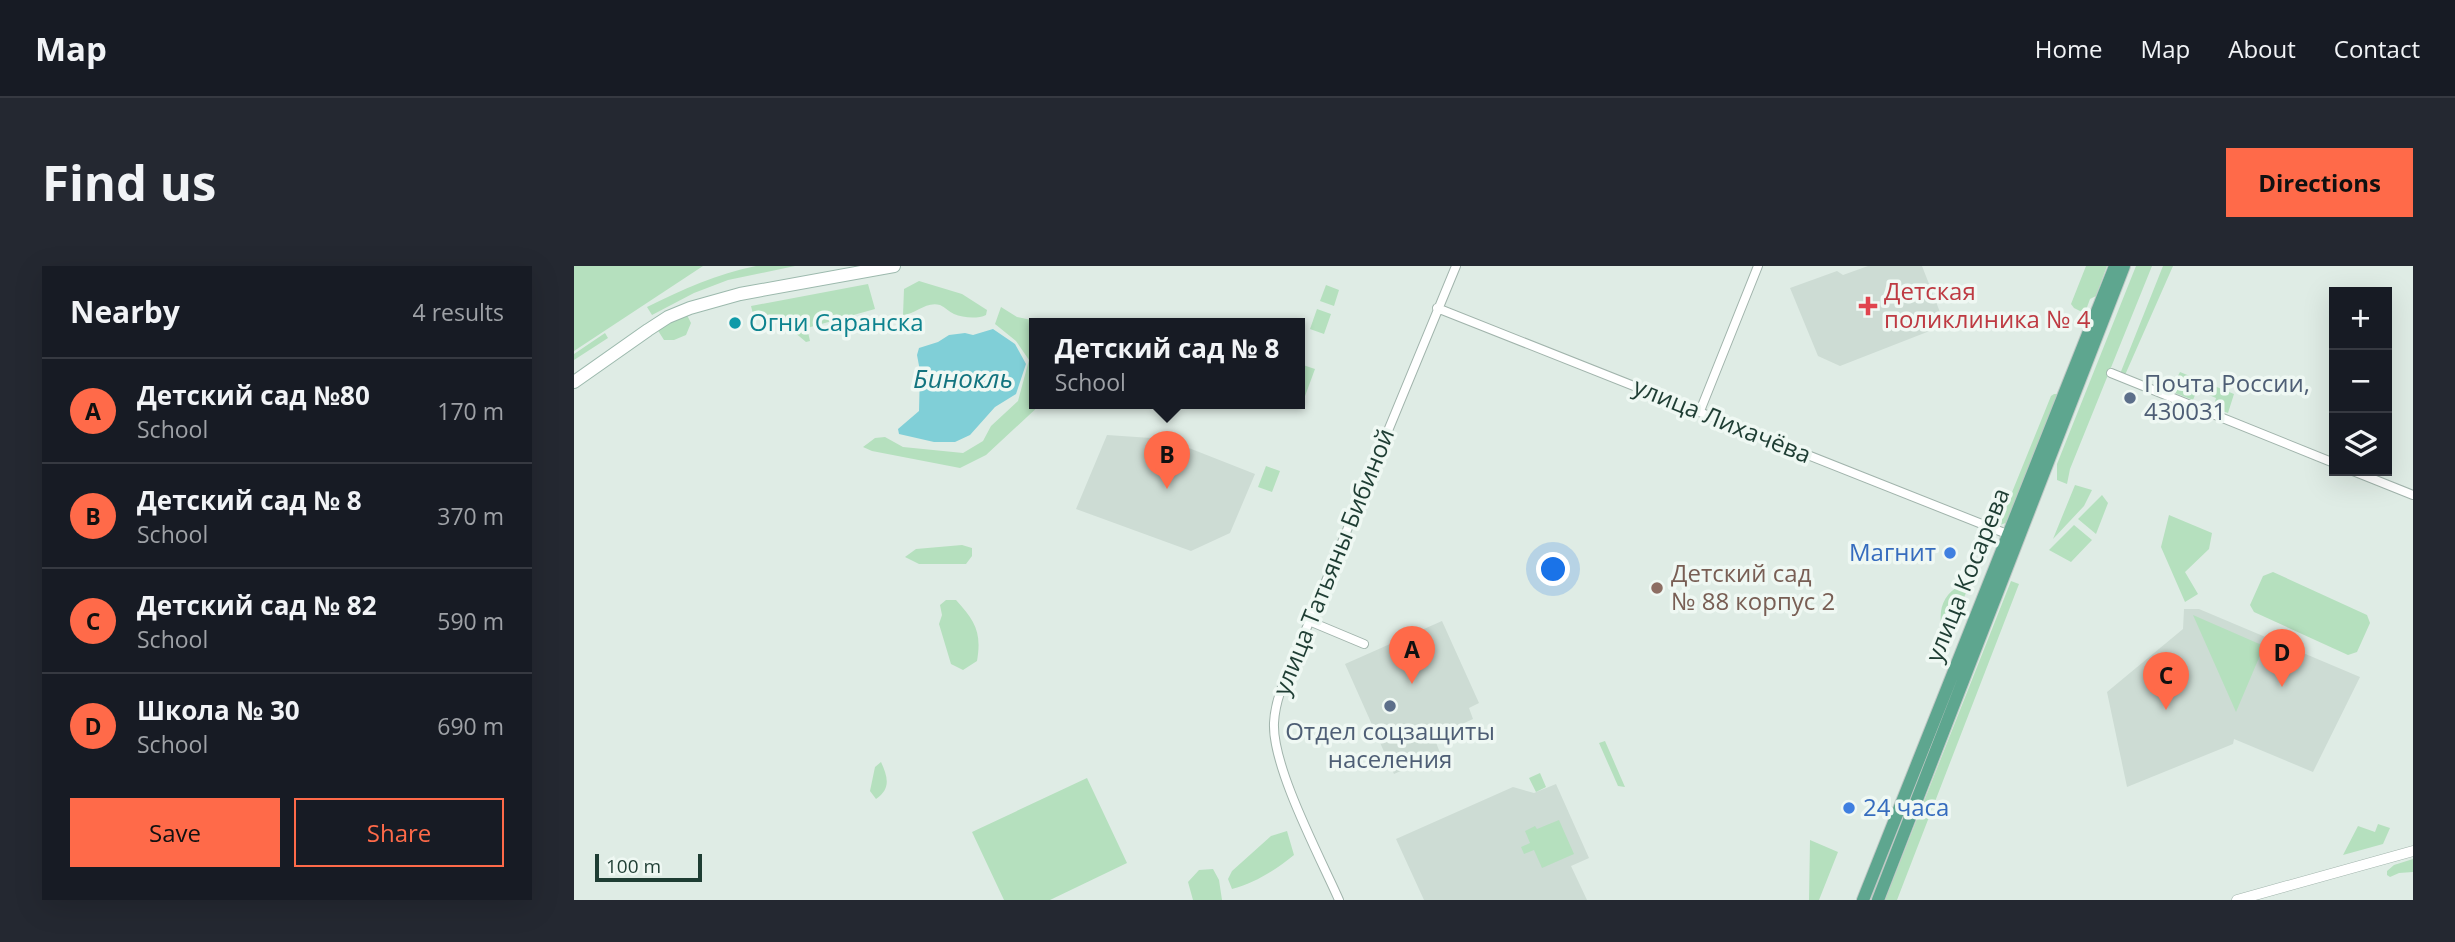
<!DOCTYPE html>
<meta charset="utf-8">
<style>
:root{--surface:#171b24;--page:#242831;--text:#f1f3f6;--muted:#9ea1a6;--line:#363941;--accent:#ff6a49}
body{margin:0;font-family:"Open Sans",sans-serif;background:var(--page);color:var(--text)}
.controls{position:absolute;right:21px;top:21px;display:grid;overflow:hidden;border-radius:0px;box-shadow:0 7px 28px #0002}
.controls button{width:63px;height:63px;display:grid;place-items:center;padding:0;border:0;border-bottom:2px solid var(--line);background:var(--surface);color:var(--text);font:35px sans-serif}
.scale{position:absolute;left:21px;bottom:18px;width:107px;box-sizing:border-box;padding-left:7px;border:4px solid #1e3d33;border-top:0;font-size:19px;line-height:24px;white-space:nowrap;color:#1e3d33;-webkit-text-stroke:5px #eff8f3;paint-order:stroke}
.you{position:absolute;left:980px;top:304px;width:24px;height:24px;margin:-18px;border:5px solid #fff;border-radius:50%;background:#1a73e8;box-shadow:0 0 0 10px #1a73e833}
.badge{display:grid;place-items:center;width:46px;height:46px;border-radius:50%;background:var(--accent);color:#111;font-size:23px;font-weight:700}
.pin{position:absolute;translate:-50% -58px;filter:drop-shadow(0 2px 4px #0008)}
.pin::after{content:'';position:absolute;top:37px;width:24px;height:21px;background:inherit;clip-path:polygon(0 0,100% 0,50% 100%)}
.popup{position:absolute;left:455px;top:52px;width:276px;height:91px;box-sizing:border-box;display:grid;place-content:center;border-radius:0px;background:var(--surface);filter:drop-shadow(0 2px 5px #0005);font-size:23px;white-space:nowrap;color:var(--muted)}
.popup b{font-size:26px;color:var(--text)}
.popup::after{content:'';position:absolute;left:50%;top:100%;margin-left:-14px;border:14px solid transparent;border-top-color:var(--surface)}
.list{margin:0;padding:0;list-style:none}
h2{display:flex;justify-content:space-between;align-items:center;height:91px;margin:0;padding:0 28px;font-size:30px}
h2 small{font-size:23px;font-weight:400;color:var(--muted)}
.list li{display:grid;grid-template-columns:46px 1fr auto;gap:21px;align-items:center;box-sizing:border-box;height:105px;padding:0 28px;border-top:2px solid var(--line)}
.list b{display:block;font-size:26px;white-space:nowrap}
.list p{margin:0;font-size:23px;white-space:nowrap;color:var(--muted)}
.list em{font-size:23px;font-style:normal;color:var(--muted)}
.actions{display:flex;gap:14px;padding:21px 28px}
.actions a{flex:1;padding:16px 0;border:2px solid var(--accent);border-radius:0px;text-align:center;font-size:24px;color:var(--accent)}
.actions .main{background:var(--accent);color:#111}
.icon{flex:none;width:38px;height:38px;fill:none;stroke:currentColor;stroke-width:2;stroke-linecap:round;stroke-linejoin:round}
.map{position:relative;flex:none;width:1839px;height:634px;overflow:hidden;border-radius:0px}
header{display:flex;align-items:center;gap:42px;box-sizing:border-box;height:98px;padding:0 35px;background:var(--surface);border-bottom:2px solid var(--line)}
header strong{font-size:33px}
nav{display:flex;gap:38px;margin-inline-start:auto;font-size:24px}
.intro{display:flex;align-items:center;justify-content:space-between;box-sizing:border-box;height:168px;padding:0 42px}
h1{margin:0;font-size:49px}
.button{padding:18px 32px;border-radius:0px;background:var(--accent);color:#111;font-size:24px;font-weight:700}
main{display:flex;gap:42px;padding:0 42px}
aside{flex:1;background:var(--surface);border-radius:0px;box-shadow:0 7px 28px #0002}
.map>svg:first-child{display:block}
.built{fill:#cddcd4}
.green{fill:#b5e0be}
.water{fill:#80cfd7}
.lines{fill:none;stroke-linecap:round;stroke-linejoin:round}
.minor-casing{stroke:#a1b4ac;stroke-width:10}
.tertiary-casing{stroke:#a1b4ac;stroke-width:11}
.secondary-casing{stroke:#9cb9ad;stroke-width:14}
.primary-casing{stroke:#c0c9c6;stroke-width:14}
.minor{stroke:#fff;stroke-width:8}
.tertiary{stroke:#fff;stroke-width:10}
.secondary{stroke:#fff;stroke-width:12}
.primary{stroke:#5ea68f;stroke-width:12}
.health-dot{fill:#e0444e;stroke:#eff8f3;stroke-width:2.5}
.culture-dot{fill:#0f9aa8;stroke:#eff8f3;stroke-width:2.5}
.service-dot{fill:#5c6f8a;stroke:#eff8f3;stroke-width:2.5}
.shop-dot{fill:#3f7fe0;stroke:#eff8f3;stroke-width:2.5}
.education-dot{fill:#8d6e63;stroke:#eff8f3;stroke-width:2.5}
.labels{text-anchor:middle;stroke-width:7;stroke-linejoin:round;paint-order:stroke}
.health-label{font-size:24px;fill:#be3a42;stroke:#eff8f3;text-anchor:start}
.culture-label{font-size:24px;fill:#0d838f;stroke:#eff8f3;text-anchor:start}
.service-label{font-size:24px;fill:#4e5e75;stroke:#eff8f3;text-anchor:start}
.street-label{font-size:24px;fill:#1e3d33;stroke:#eff8f3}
.shop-label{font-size:24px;fill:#366cbe;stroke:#eff8f3;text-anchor:end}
.education-label{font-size:24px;fill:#785e54;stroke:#eff8f3;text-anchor:start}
.water-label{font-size:26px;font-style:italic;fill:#12747f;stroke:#eff8f3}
</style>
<header>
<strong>Map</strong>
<nav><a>Home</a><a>Map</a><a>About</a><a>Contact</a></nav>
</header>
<div class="intro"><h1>Find us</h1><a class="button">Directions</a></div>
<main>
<aside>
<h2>Nearby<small>4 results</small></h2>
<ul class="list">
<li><span class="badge">A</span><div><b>Детский сад №80</b><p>School</p></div><em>170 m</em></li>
<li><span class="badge">B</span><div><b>Детский сад № 8</b><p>School</p></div><em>370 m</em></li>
<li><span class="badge">C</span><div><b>Детский сад № 82</b><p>School</p></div><em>590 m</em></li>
<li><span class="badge">D</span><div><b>Школа № 30</b><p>School</p></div><em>690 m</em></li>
</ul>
<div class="actions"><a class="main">Save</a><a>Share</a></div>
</aside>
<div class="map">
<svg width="1839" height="634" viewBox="0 0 1839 634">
<rect width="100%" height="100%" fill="#dfece5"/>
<path class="built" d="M1294 0H1348L1371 59 1266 100 1244 90 1216 22 1263 5 1269 9Z
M533 169 592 173 681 208 656 267 617 285 502 243Z
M1610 343H1625L1786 411 1739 506 1660 473 1659 478 1553 521 1533 426 1609 363Z
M868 355 905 437 895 442 899 453 860 471 866 487 820 508 771 398Z
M982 518 1015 592 997 600 1013 634H850L822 573 939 521 960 527Z"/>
<path class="green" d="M0 0H129L0 85Z
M182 0H221L154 14 120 27 78 49 73 41C109 23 143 8 182 0Z
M1512 0H1533L1522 30 1516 33 1512 44 1508 46 1500 42 1497 38Z
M1562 0H1578L1496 203 1493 218 1483 214V198Z
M1589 0H1599L1551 109 1546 108Z
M345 15 388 28 413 44 412 49C404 53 389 52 380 48 375 46 371 41 366 39 352 35 342 48 329 49L330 23Z
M294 18 301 43 233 62 236 75 232 76 219 65 215 58 180 52 177 40Z
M752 19 765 24 760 40 746 35Z
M427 41 443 51 473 57H460V137H468L412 189 386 202 298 185 289 181 301 172 311 171 329 181 389 187 409 175 417 160 444 135 455 94 442 75 421 58Z
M743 43 757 48 750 68 736 63Z
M112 47 117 57 112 69 100 74H90L83 63Z
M31 67 34 72 0 94V88Z
M726 98 741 103 727 141 722 137H726Z
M1606 106 1660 128 1654 147 1639 142 1642 132 1623 124 1619 134 1596 125Z
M1480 128H1484L1432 257 1422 260 1428 251 1477 130Z
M692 200 706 205 698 226 684 221Z
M1501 219 1518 224 1510 240 1479 273Z
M1528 229 1534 237 1522 268 1504 253Z
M1595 249 1638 267 1635 283 1611 306 1624 328 1611 336 1587 281Z
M1500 259 1518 274 1497 296 1475 284Z
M388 279 398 282V290L392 298H345L331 291 342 283Z
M1699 306 1793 349 1796 357 1783 386 1774 389 1680 346 1676 339 1689 310Z
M1437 315 1445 318 1323 634H1311Z
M1387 319 1395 320 1375 366 1367 358C1365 340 1371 327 1387 319Z
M372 334H382C401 355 408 366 403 395L389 404 377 398 365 358 368 349 366 339Z
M1619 349 1690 380 1662 446Z
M1031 475 1051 521 1044 520 1025 477Z
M307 496C314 511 317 523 302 533L296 525 301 501Z
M966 507 972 521 962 526 955 512Z
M513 512 553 597 476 634H430L398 566Z
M985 554 1000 588 968 602 960 584 950 588 947 581 956 577 951 565 961 560 963 563Z
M1804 558 1816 562 1809 578 1769 589 1784 560 1801 566Z
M713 565 720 589C702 604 681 617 658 623L654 613 658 605 697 570Z
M1236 574 1264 586 1245 634H1235Z
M1839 593V606L1825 607 1816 611 1813 609V605L1820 599Z
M639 603 645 614 648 634H619L614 616 625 604Z"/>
<path class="water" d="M419 63 441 78 452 98 442 128 421 141 396 169 381 176H360L325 168 324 163 345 145 346 105 343 89 345 82 364 76 375 69 391 67 399 69Z"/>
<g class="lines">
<defs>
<path id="minor" d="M863 42 1433 268
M1537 107 1760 197
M1126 145 1184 0
M1779 205 1839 229
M735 355 790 378
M765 634C746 591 698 501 700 457 701 435 710 415 719 395L882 0"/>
<path id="tertiary" d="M1663 634 1839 585"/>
<path id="secondary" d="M0 116 74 64 94 51 116 42 166 28 320 0"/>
<path id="primary" d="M1289 634 1541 0
M1304 634 1550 0"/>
</defs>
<use href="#minor" class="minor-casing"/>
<use href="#tertiary" class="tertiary-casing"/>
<use href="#secondary" class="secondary-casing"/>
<use href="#primary" class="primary-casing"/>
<use href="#minor" class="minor"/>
<use href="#tertiary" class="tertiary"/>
<use href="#secondary" class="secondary"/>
<use href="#primary" class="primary"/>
</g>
<path class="health-dot" d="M1290.5 29.5h7v7h7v7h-7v7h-7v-7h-7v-7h7z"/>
<circle class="culture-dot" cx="161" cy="57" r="7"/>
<g class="service-dot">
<circle cx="1556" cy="132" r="7"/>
<circle cx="816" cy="440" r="7"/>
</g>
<g class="shop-dot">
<circle cx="1376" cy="287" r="7"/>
<circle cx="1275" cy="542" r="7"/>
</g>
<circle class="education-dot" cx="1083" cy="322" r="7"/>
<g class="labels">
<g class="health-label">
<text x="1310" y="34">Детская<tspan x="1310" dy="28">поликлиника № 4</tspan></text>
</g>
<g class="culture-label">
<text x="175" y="65">Огни Саранска</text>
</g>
<g class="service-label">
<text x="1570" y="126">Почта России,<tspan x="1570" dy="28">430031</tspan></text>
<text x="816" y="474" text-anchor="middle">Отдел соцзащиты<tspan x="816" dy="28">населения</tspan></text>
</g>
<g class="street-label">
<text transform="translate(1148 155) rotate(22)" y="8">улица Лихачёва</text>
<text transform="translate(760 296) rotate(-68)" y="8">улица Татьяны Бибиной</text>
<text transform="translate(1394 309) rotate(-68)" y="8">улица Косарева</text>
</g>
<g class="shop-label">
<text x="1362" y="295">Магнит</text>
<text x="1289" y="550" text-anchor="start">24 часа</text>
</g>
<g class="education-label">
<text x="1097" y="316">Детский сад<tspan x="1097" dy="28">№ 88 корпус 2</tspan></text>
</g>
<g class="water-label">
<text x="389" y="122">Бинокль</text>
</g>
</g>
</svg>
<div class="controls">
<button>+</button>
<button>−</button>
<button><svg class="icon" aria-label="layers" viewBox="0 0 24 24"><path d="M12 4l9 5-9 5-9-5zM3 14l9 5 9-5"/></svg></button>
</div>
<div class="scale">100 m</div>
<div class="you"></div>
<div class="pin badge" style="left:838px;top:418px">A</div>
<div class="pin badge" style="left:593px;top:223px">B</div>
<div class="popup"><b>Детский сад № 8</b>School</div>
<div class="pin badge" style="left:1592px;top:444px">C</div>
<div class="pin badge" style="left:1708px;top:421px">D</div>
</div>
</main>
